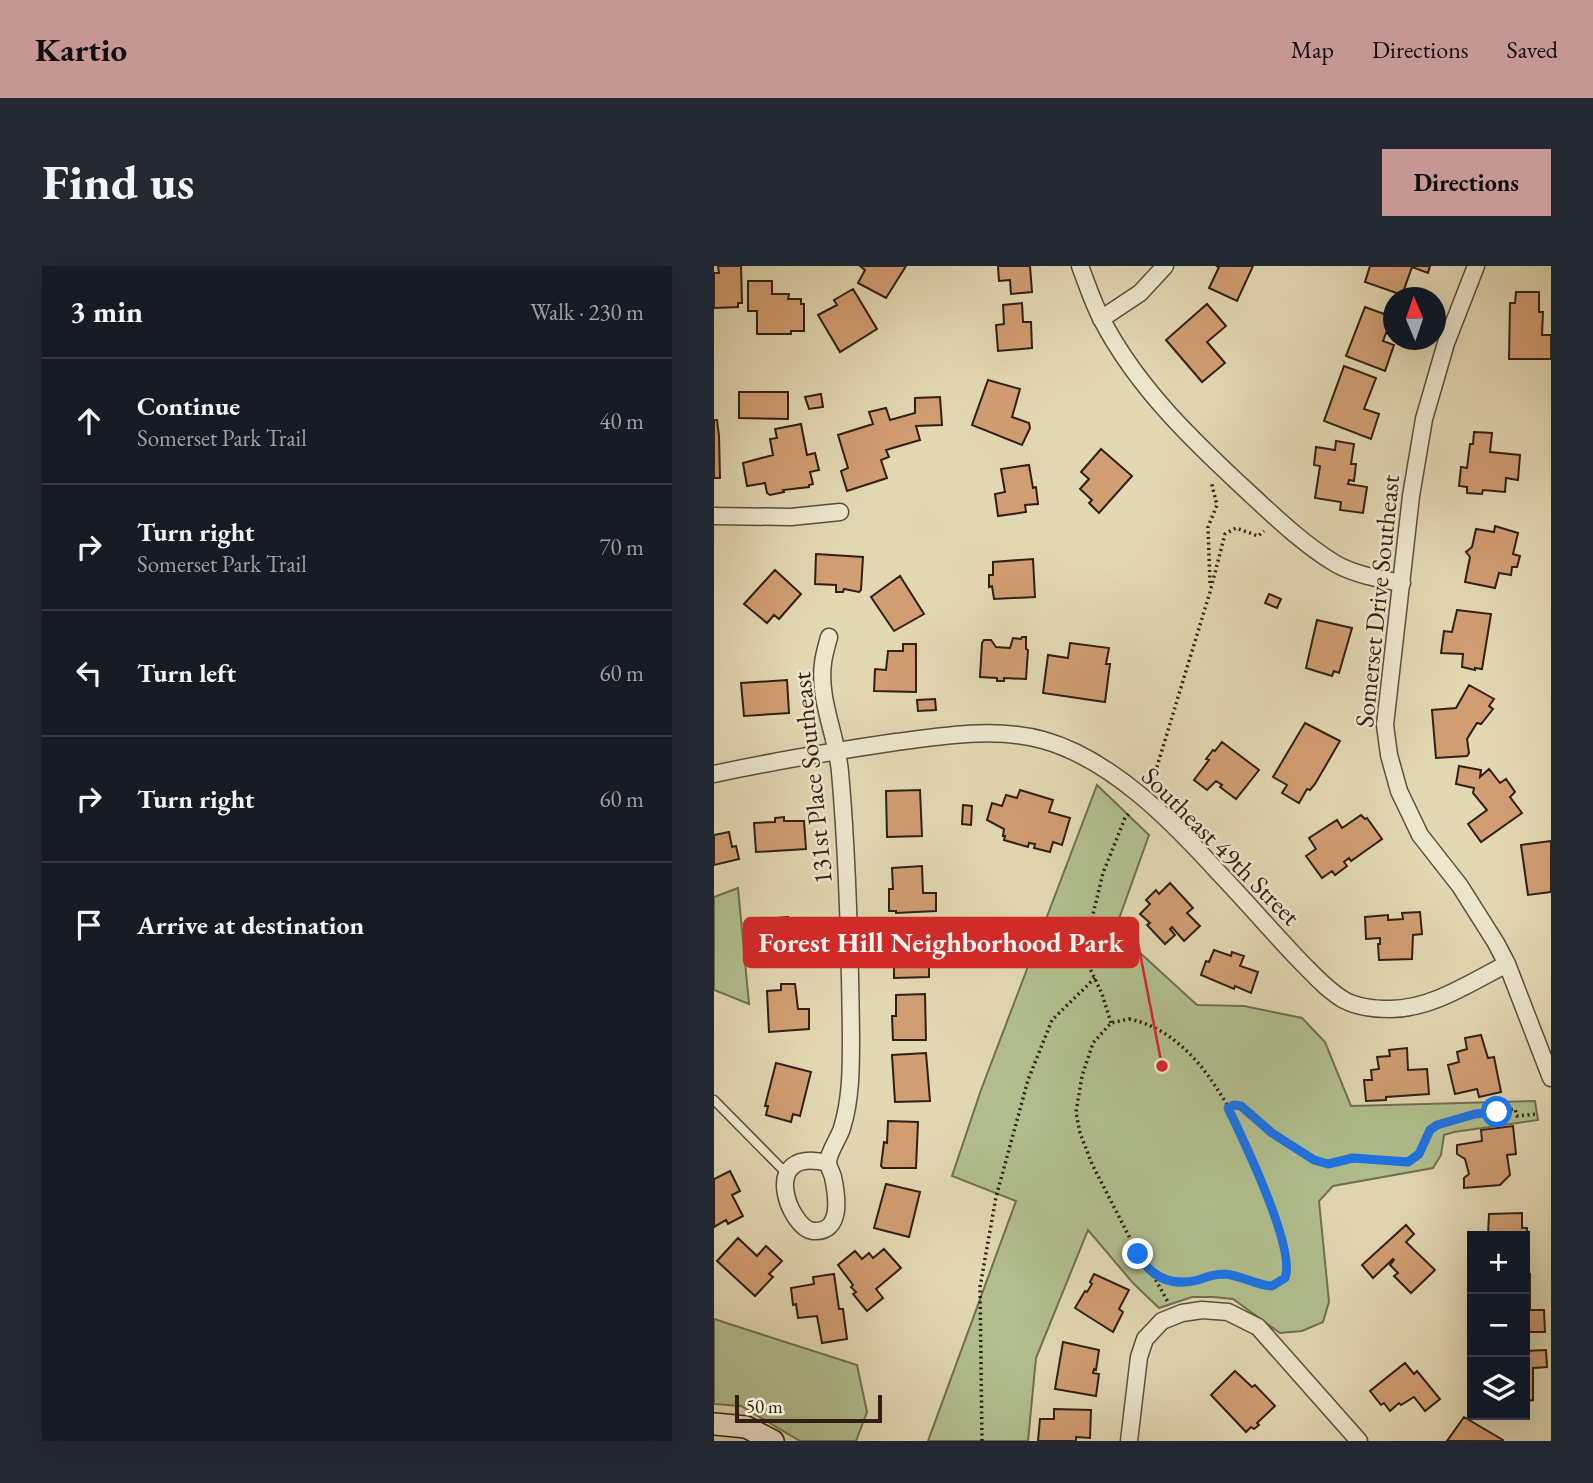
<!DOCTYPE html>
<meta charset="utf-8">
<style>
:root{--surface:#171b24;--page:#242831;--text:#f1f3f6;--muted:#9ea1a6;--line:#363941;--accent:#c59692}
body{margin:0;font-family:"EB Garamond",serif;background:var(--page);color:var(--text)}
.controls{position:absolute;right:21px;bottom:21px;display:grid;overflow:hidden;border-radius:0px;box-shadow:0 7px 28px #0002}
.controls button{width:63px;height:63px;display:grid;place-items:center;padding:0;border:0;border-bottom:2px solid var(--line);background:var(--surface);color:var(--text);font:35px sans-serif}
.compass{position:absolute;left:669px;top:21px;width:63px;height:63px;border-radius:50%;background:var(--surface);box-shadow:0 7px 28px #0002;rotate:358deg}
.scale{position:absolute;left:21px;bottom:18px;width:147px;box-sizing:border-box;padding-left:7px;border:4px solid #311f16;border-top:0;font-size:19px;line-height:24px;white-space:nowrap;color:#311f16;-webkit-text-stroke:5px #ece6cd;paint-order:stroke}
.stop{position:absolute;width:21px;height:21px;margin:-16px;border:5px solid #1a73e8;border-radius:50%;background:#fff}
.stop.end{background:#1a73e8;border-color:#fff;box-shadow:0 2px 7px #0008}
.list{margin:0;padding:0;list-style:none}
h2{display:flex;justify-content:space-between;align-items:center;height:91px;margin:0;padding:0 28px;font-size:30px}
h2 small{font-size:23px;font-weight:400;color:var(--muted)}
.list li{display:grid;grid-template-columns:46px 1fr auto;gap:21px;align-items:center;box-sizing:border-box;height:126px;padding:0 28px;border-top:2px solid var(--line)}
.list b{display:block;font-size:26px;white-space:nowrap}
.list p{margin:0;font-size:23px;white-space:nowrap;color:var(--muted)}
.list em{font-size:23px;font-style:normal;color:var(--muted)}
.icon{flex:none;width:38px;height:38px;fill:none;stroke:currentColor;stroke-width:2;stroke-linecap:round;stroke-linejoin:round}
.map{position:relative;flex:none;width:837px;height:1175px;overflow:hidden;border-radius:0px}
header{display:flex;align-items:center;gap:42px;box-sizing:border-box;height:98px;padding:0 35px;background:var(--accent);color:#111}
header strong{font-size:33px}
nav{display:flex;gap:38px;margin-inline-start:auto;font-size:24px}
.intro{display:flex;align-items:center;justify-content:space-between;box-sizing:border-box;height:168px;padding:0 42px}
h1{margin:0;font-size:49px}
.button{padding:18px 32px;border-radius:0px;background:var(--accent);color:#111;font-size:24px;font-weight:700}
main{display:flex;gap:42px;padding:0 42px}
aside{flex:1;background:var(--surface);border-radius:0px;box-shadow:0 7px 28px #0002}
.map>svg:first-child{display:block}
.green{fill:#b1bf8e;stroke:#716f52;stroke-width:2}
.building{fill:#d19d73;stroke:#311f16;stroke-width:2}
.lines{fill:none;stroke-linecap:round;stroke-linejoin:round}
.service-casing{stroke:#5d4d3d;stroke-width:11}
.minor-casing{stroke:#5d4d3d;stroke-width:19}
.secondary-casing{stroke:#311f16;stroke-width:24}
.path{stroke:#311f16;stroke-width:3.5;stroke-dasharray:2 3.5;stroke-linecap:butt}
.service{stroke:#ece6cd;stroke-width:8}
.minor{stroke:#ece6cd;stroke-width:16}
.secondary{stroke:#ece6cd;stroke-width:21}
.route{stroke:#1a73e8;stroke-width:9}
.labels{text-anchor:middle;stroke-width:5;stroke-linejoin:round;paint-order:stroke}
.street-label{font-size:26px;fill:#311f16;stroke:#ece6cd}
.leader{fill:none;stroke:#d62828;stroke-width:2.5}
.callout-dot{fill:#d62828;stroke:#ece6cd;stroke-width:2.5}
.callout{fill:#d62828;stroke:#d62828;stroke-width:2.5}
.callout-label{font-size:28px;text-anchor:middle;font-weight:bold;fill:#fff}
</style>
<header>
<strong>Kartio</strong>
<nav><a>Map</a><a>Directions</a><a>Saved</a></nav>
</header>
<div class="intro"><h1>Find us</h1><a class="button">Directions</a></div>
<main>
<aside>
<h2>3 min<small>Walk · 230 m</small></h2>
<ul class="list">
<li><svg class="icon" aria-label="ahead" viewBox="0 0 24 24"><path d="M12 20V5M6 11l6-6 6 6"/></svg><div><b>Continue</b><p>Somerset Park Trail</p></div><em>40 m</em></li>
<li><svg class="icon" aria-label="right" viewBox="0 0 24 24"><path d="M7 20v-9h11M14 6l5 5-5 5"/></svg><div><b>Turn right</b><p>Somerset Park Trail</p></div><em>70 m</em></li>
<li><svg class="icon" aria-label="left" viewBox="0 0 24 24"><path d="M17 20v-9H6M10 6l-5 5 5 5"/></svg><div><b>Turn left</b></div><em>60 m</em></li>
<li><svg class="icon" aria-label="right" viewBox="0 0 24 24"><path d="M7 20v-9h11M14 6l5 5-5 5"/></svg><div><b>Turn right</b></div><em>60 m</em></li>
<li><svg class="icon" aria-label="arrive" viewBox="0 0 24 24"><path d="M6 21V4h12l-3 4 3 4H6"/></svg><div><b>Arrive at destination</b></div></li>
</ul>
</aside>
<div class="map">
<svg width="837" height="1175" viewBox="0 0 837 1175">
<rect width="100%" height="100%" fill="#e2d8b2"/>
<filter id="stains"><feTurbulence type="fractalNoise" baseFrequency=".00286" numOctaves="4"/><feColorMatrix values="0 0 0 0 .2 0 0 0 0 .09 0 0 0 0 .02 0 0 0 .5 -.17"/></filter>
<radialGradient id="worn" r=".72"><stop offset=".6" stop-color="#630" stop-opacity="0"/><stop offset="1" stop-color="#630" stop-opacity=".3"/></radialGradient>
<path class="green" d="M383 519 435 569 401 664 483 739 530 740 588 752 611 776 637 840 821 835 824 854 740 866 730 869 727 889 719 902 619 920 605 935 615 1036 609 1056 588 1065 566 1067 519 1033 499 1031H478L445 1042 419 1017 374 964 322 1092 314 1175H214L302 935 238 910 267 824Z
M24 622 35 738 0 724V631Z
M0 1053 143 1099 153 1146 142 1175H86L27 1140 0 1138Z"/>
<path class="building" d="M4 0H27L28 37H24V41L0 42V7H5Z
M146 0H192L172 32 144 17 151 4Z
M284 0H316L318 26 297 28 296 14 285 15Z
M502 0H539L523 35 495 22 505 1Z
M656 0H716L714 7 698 1 688 29 651 16Z
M34 15H58V28H75L74 33H87V38H90V65H77V68H43V45H34Z
M139 23 163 63 126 86 104 49 123 39 120 34Z
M802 26H825V46H829L828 69H837V93H795L796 37H801Z
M308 37 309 56H317L318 82 284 85 282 59 290 58 289 39Z
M493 38 512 60 493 76 511 97 488 116 452 74Z
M651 41 670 48 673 42 680 44V70L672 67 669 75 680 79 671 105 632 90Z
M630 100 662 112 650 143 665 148 657 173 610 155Z
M274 114 306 123 298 151 315 157 316 162 308 179 258 159Z
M25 126H74V153L25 152Z
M107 128 109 141 95 143 91 131Z
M226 131 228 159 202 160 206 174 172 184 175 191 167 194 173 212 133 225 127 205 134 202 124 169 159 158 155 146 172 142 176 154 201 147V132Z
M0 154H3L5 170 6 212H0Z
M87 158 93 189 101 187 105 204 96 206 99 218 95 219V221L69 224 70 226 56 229 53 227 51 217 33 220 29 197 59 189 56 173 63 172 61 163Z
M760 166 778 167 776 186 806 189 804 214 792 212 791 226 769 224 768 228 753 227V221L745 220 747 201 753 202 756 178H759Z
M622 175 640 178 637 198H642L640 215 635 214 634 218 653 221 649 247 626 244 627 236 601 232 606 200 600 199 602 181 621 184Z
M387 183 418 210 385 247 375 237 378 234 366 223 375 213 367 206Z
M315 199 319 222 322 221 324 238 311 239 312 246 284 250 281 228 291 226 287 203Z
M781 260 804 267 799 288 806 290 803 301H798L797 309 785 307 781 322 751 316 756 291 752 286 758 281 762 263 780 266Z
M102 288 149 291 147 324 145 326 130 323 129 326H122V319L101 318Z
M319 293 321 331 280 333 278 320 275 321V309H279V296Z
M61 304 87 328 65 353 60 349 53 357 30 338Z
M186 310 210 348 180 365 157 331Z
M555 328 567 333 563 342 551 337Z
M743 344 777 348 768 403 761 402V404L748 401 749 388 727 387 730 365 738 366Z
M603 354 638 362 625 407 620 405 618 410 592 402Z
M308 371H312V383L314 384 312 413 290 412V415H283V412L266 411 268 377 270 374H277L282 381 296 382 299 372 307 373Z
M356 377 395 382 392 398H396L391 436 329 427 334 389 354 392Z
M189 378H202V426L160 425 161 403 172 404 174 385H189Z
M73 414 75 447 30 450 27 417Z
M755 419 780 433 775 440 779 443 767 458 763 457 753 473 755 487 753 490 722 492 718 444 742 442Z
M221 433 222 444 204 445 203 434Z
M591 457 626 475 601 518 596 524 593 523 585 537 568 527 573 519 559 511Z
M508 476 545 504 522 533 506 521 508 519 502 515 493 524 480 514 495 494 492 493 499 484 501 485Z
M745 500 767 504 766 511 775 503 786 517 792 513 801 526 796 531 808 547 767 576 754 558 773 544 759 527 760 522 742 518Z
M206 524 208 570 173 571 172 525Z
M306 524 339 534 335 546 356 552 348 579 339 576 336 586 320 582 321 578 315 577 314 581 290 574 291 570H289L290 563 273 554 278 537 288 540 292 529 303 532Z
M249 539 258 540 257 559 248 558Z
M647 549 651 553 653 552 668 573 637 595 635 592 630 596 633 600 621 609 618 605 608 612 592 590 602 583 595 572 623 554 628 562Z
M70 551V555H90L92 583 42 586 40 557 61 556V552Z
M15 566 18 581 22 580 25 593 0 599V569Z
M837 575V626L814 629 807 579Z
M208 600 209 627H222V645L182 647V645H175V623H179L178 602Z
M456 617 479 642 473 647 486 660 470 675 458 661 456 663 461 669 451 678 433 659 436 657 426 648 436 638 432 634 442 624 445 628Z
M706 646 708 668 699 669 698 693 665 694 664 678H666V672L652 673 651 651 674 649V654L689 653 688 647Z
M74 651 75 676 88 675 90 699 68 700V692L50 693 47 653Z
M180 665H215V689H221V697H215V711L180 712Z
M500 684 517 690 518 686 530 690 526 700 544 706 537 727 521 720 520 723 487 709 492 695 495 696Z
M67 718H81L84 743H95V763L55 766 53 725 67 724Z
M211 728 212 774H179L178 750H182V729Z
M767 769 774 792 780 791 787 826 765 831 763 823 741 828 734 799 745 796 743 786 753 783 751 772Z
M693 782 694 804 713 803 715 828 672 831V834L652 835 650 814H658L657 804 665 803 663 791 676 790 675 784Z
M212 787 216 835 181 836 178 789Z
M62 797 97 806 86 850 79 848 77 856 52 849 54 840H51Z
M174 855 204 856 202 902H169L167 900 170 876 173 877Z
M799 860 802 888 793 889 796 909 786 919 750 922V912L755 908 751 893 743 888V879L768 875 767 864Z
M16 905 26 925 18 929 29 950 14 958 12 954 0 961V913Z
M172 918 206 926 195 971 160 962Z
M808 947V962H813L814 995H811V970H774L775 948Z
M692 959 700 968 692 976 721 1004 697 1027 680 1010 684 1007 676 999 680 994 679 993 659 1012 648 999Z
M24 972 43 990 52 980 68 995 55 1008 59 1011 41 1030 3 995Z
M170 983 187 1002 162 1023 169 1032 153 1045 139 1028 142 1026 137 1021 139 1019 124 999 141 985 148 993 155 987 159 992Z
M120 1008 125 1043H129L133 1073 108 1077 103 1050 84 1052 82 1038 79 1039 77 1022 100 1018 99 1011Z
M380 1008 415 1024 405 1043 409 1046 399 1066 361 1042 371 1025 373 1026 378 1018 376 1016Z
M811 1008H816V1044H830L831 1066H811Z
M349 1076 385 1084 382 1104 380 1103 379 1107 385 1108 382 1130 341 1123Z
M832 1084 833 1101 819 1102V1134L811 1135V1085Z
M691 1097 700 1108 703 1105 726 1133 711 1145 700 1131 687 1139 685 1137 676 1145 670 1137 667 1139 656 1125Z
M521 1105 538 1121 541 1119 561 1140 543 1157 545 1159 540 1163 537 1161 532 1166 497 1129Z
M340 1143 377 1144 376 1172 362 1171V1175H324L326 1153H340Z
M750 1151 789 1174V1175H733Z"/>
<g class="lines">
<defs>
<path id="service" d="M0 834 72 907"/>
<path id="minor" d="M366 0C373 18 379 37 388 54 423 121 477 173 532 224 560 250 589 278 622 298 642 309 666 313 688 317
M762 0 732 77 710 153 697 230 671 459 675 489 685 525 706 569 746 620 782 677 793 698 837 812
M387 53 426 27 451 0
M0 250 77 251 126 246
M0 508C60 495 121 485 182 476 229 470 283 461 329 474 397 493 458 555 504 606 532 635 558 666 586 695 600 709 613 724 630 734 643 741 661 743 676 743 718 743 757 716 793 698
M114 897C44 880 75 962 99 965 129 967 123 930 119 911 118 907 114 900 114 896 115 885 125 872 128 862 137 833 137 802 137 772 136 683 134 595 126 506 123 470 104 434 109 397 110 388 113 379 115 371
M415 1175 425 1091 431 1073 448 1055 468 1047 488 1044 514 1046 544 1061 645 1175"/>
<path id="secondary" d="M0 1158 32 1161 59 1175"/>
</defs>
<use href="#service" class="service-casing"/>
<use href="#minor" class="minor-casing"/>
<use href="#secondary" class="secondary-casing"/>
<path class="path" d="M496 317 494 261 503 239 497 215
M438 517 496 326 511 268 522 262 544 270 550 265
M415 753C444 759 466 776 485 798 496 811 506 827 515 842 528 865 583 992 571 1012 559 1031 516 999 491 1011 463 1025 438 1013 424 988L378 898 366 867 362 846 368 810 379 777 397 757Z
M397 757 388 728 371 692 373 673 389 607 411 552 417 545
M514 842 520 839 527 840 558 867 600 894 613 898 639 892 694 896 705 888 716 864 723 859 761 848 801 843 803 850 823 848
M439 1009 454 1036
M268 1175 266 1021 282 931 314 814 338 754 381 712"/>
<use href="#service" class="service"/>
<use href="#minor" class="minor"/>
<use href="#secondary" class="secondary"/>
</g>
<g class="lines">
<path class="route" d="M424 988C437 1011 456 1021 484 1014 493 1011 499 1008 510 1008 527 1009 541 1019 558 1020L571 1012C582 983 529 873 514 842L520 839 527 840 558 867 600 894 614 898 639 892 694 896 705 888 716 864 723 859 761 848 783 846"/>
</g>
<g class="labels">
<g class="street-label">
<text transform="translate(663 335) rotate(-84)" y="9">Somerset Drive Southeast</text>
<text transform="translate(98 512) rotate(-96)" y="9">131st Place Southeast</text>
<text transform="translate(507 580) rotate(45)" y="9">Southeast 49th Street</text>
</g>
</g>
<path class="leader" d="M448 800L424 677"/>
<circle class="callout-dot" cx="448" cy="800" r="7"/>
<rect class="callout" x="30" y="652" width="394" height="49" rx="7"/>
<g class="callout-label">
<text x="227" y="686">Forest Hill Neighborhood Park</text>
</g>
<rect width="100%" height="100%" filter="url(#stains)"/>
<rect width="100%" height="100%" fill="url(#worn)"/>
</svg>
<div class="controls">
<button>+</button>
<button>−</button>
<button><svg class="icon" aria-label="layers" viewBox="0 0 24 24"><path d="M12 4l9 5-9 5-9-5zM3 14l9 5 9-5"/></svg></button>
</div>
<svg class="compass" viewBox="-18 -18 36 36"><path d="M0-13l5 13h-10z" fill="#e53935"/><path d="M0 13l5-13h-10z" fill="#9ea1a6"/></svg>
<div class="scale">50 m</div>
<div class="stop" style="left:783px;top:846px"></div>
<div class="stop end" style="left:424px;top:988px"></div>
</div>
</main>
